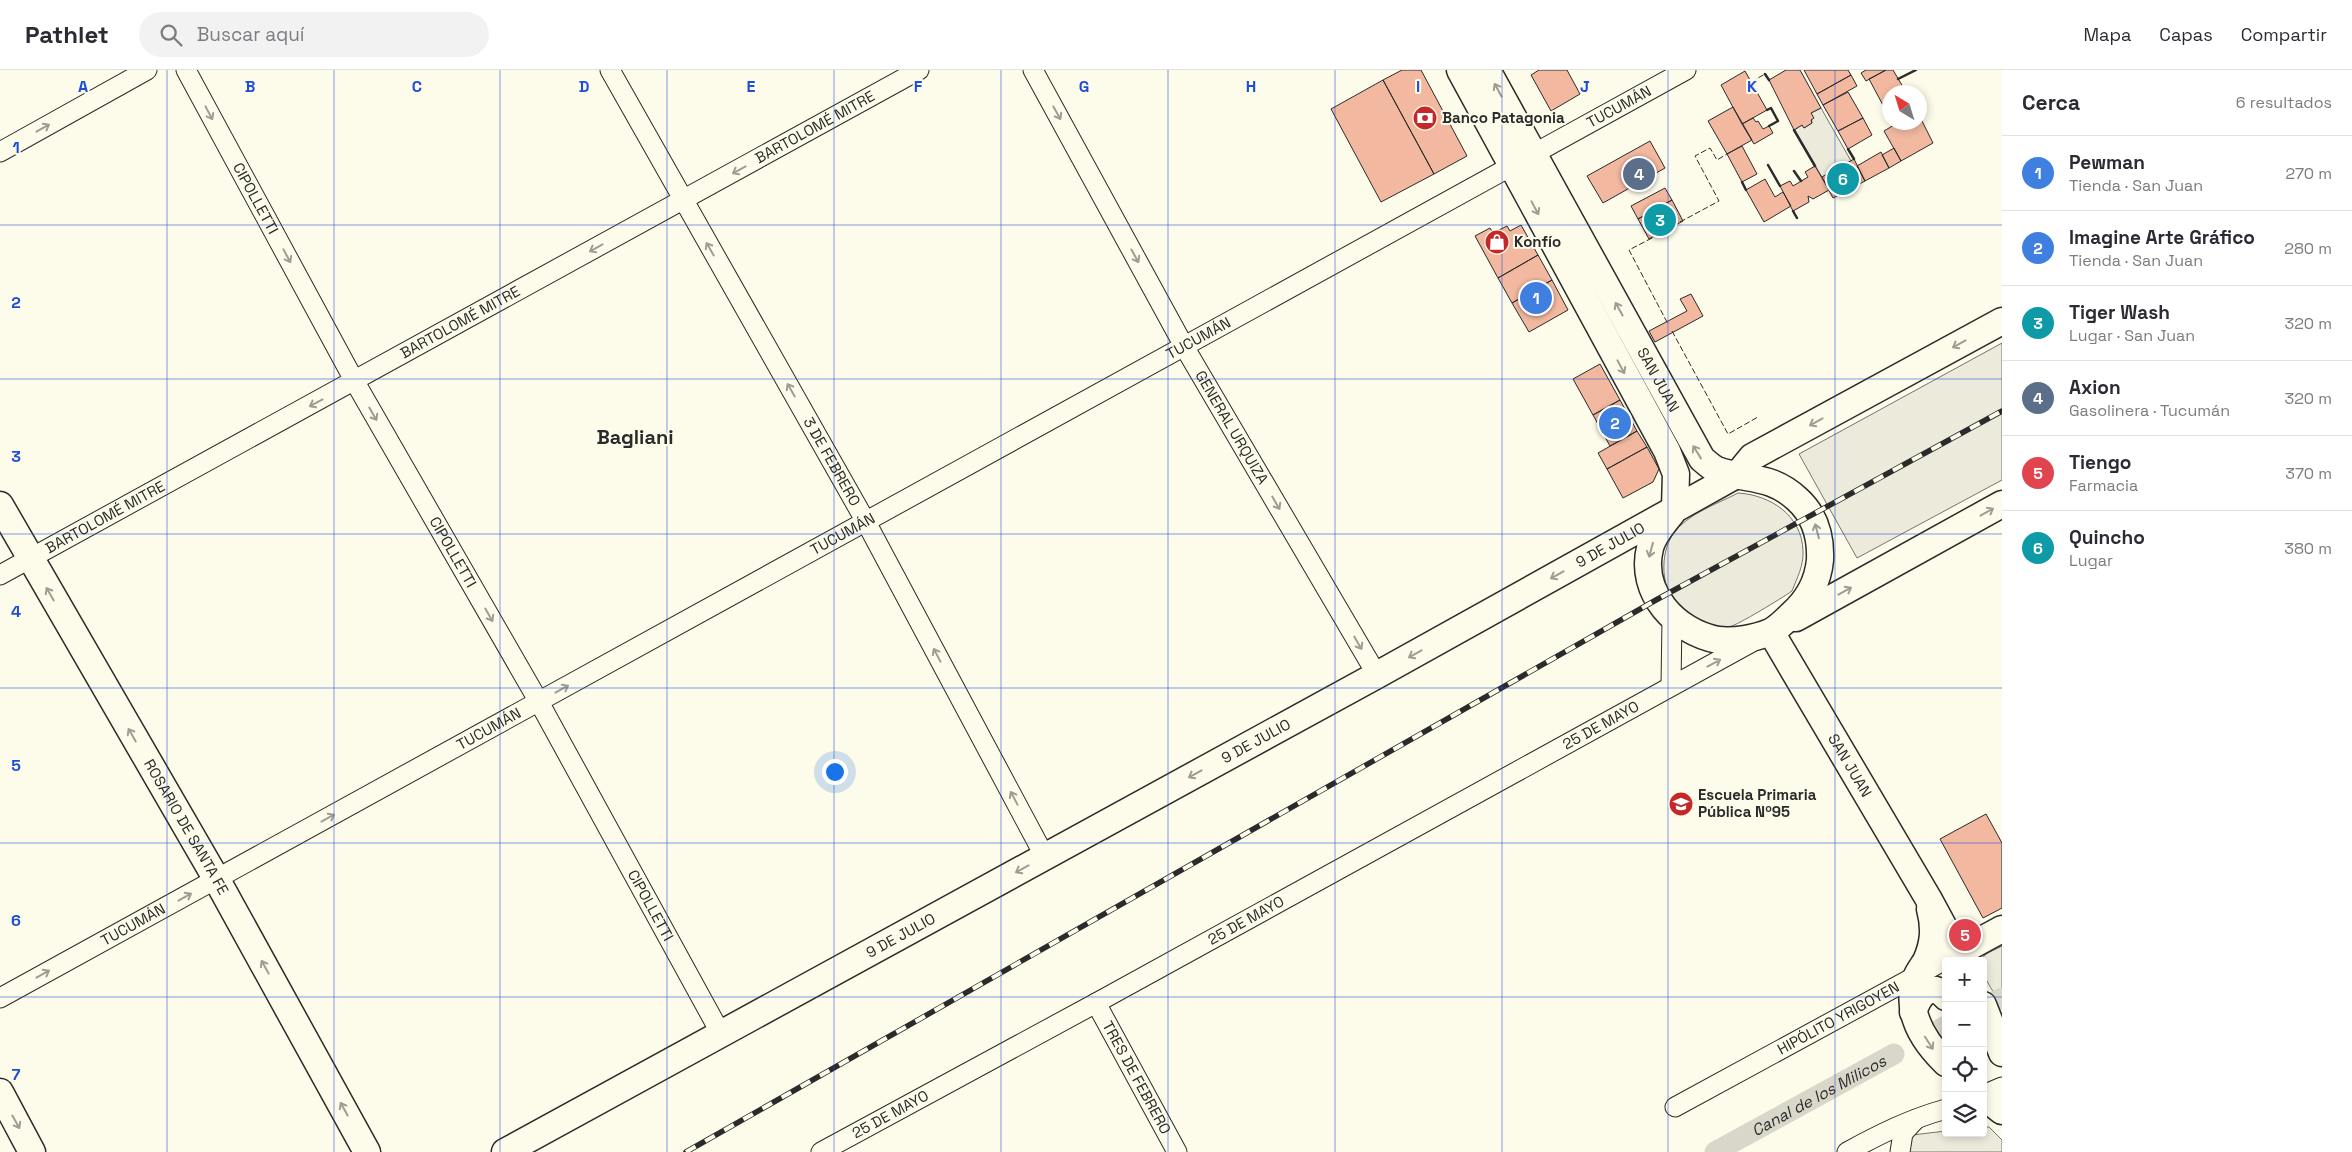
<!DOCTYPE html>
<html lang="es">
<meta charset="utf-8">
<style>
:root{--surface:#fff;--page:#f2f2f3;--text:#2b2b33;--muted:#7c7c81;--line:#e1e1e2;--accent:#2563eb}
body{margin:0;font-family:"Space Grotesk",sans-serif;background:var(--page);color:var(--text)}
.controls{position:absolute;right:15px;bottom:15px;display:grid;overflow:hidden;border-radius:5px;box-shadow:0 2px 8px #0003}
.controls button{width:45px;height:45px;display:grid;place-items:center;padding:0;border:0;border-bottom:1px solid var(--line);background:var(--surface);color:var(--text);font:25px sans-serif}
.compass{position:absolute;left:1882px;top:15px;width:45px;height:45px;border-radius:50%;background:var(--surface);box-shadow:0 2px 8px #0003;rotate:322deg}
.you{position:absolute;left:834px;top:701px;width:18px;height:18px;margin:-12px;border:4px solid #fff;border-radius:50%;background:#1a73e8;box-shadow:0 0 0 8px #1a73e833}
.badge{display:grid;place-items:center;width:32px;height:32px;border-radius:50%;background:var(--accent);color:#fff;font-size:16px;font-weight:700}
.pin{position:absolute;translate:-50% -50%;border:2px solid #fff;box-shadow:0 1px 5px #0006}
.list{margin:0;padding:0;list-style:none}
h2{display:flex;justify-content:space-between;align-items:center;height:65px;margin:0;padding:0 20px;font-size:21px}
h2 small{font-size:16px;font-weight:400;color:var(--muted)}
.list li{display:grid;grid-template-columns:32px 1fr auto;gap:15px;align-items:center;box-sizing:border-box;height:75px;padding:0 20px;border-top:1px solid var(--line)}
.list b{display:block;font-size:19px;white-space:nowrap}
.list p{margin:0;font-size:16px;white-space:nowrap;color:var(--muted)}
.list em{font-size:16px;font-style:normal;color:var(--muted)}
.icon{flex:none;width:28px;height:28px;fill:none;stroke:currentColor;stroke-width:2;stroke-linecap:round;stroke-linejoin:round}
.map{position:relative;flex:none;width:2002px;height:1082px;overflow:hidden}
header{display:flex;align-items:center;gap:30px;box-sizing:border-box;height:70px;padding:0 25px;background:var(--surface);border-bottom:1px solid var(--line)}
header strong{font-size:24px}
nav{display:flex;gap:28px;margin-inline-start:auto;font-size:18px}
.search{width:350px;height:45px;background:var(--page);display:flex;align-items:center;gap:12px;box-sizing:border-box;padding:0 18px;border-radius:28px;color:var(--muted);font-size:19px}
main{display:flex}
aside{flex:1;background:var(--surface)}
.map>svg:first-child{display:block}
.green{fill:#ecebdb;stroke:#74746e}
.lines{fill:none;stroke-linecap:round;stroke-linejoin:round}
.canal{stroke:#d8d7c9;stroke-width:21}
.building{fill:#f2b8a0;stroke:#2b2b2b}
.street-casing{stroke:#2b2b2b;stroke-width:21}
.secondary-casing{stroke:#2b2b2b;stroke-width:29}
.street{stroke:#fdfbea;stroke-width:19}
.secondary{stroke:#fdfbea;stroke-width:26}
.rail-casing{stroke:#2b2b2b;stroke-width:5.5}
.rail{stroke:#fdfbea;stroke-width:4;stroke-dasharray:11;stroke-linecap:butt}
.fence{stroke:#2b2b2b;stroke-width:1;stroke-dasharray:6 2.5;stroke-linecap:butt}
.wall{stroke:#2b2b2b;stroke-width:2.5}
.oneway{stroke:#9e9d94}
.grid{fill:none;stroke:#1d4ed8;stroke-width:1;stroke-opacity:0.55}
.labels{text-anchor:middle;stroke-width:4;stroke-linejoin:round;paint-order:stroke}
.street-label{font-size:15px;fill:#2b2b2b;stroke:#fdfbea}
.poi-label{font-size:15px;font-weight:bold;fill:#2b2b2b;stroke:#fdfbea;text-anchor:start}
.water-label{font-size:16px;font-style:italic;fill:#2b2b2b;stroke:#fdfbea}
.district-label{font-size:20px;font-weight:bold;fill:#2b2b2b;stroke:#fdfbea}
.grid-label{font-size:16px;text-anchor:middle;font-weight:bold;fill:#1d4ed8;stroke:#fdfbea;stroke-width:4;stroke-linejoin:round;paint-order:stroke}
</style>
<header>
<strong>Pathlet</strong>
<div class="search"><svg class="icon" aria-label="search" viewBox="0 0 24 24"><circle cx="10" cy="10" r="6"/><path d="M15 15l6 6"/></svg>Buscar aquí</div>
<nav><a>Mapa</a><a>Capas</a><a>Compartir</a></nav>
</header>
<main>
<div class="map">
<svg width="2002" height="1082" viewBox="0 0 2002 1082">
<rect width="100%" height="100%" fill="#fdfbea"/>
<path class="green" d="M1821 38 1851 91 1822 107 1794 60 1802 55 1804 58 1812 53 1811 43Z
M2002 273V410L1857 488 1799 384Z
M1738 423C1770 425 1802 445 1803 481 1804 495 1797 508 1792 521 1782 528 1738 555 1729 557 1722 558 1712 555 1706 553 1697 549 1686 546 1679 539 1661 520 1659 485 1673 464 1687 444 1717 434 1738 423Z
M2002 876V923L1996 926C1990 917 1976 896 1984 886 1988 882 1997 879 2002 876Z
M1983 1057H1989L2002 1070V1082H1905L1912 1065 1946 1061V1063H1983Z"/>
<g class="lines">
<g class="canal">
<path d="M1990 934 2002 928"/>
<path d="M1935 962 1946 956"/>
<path id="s1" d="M1715 1082 1894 984"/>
</g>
</g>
<path class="building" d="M1402 0H1421L1467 86 1434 104 1383 10Z
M1539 0H1567L1580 24 1551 41 1531 5Z
M1786 0H1800L1821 38 1811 43 1814 48 1811 50 1812 53 1804 58 1802 55 1794 60 1769 10Z
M1804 0H1848L1851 5 1817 24Z
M1866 0H1886L1866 11 1861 3Z
M1886 0H1893L1906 22H1890V37L1885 39 1869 9Z
M1745 1 1767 40 1742 54 1721 15Z
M1851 5 1857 16 1823 35 1817 24Z
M1383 10 1434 104 1381 132 1331 39Z
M1848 22 1863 48 1838 61 1823 35Z
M1733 37 1752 70 1727 84 1708 51Z
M1920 47 1933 73 1901 91 1884 61 1899 52H1920Z
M1753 48 1756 52 1758 51 1763 59 1769 56 1773 63 1754 74 1742 54Z
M1863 48 1872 65 1848 79 1838 61Z
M1650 71 1665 98 1603 133 1587 106Z
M1742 76 1757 104 1742 112 1727 84Z
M1894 78 1901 91 1889 98 1882 85Z
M1881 82 1889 98 1865 111 1857 96Z
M1854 89 1865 111 1833 128 1822 107Z
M1815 96 1829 120 1813 129 1808 126 1809 132 1793 141 1780 116 1790 111 1793 116 1808 107 1805 102Z
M1765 109 1775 127 1783 122 1791 136 1764 152 1746 120Z
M1665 118 1672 130 1638 149 1631 136Z
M1672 130 1683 151 1649 169 1638 149Z
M1521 155 1538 185 1498 208 1475 166 1490 158 1493 163 1507 156 1510 161Z
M1538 185 1552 210 1512 233 1498 208Z
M1552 210 1568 240 1529 262 1512 233Z
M1691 224 1703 246 1655 272 1649 261 1687 241 1680 229Z
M1600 294 1620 330 1593 345 1573 309Z
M1620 330 1637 361 1610 376 1593 345Z
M1637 361 1647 377 1607 399 1598 383Z
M1647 377 1659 399 1653 412 1623 428 1607 399Z
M1986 744 2002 773V838L1983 848 1940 769Z"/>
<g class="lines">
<defs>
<g id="street">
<path id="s2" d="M186 0 355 312 539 632 721 964"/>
<path id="s3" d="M610 0 866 452 1045 787"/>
<path id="s4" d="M1033 0 1185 278 1377 605"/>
<path d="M0 82 147 0"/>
<path id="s5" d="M0 505 919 0"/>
<path d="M1671 616 1672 548"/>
<path id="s6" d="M0 928 1686 0"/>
<path id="s7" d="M1096 933 1177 1082"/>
<path d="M1983 1025 2002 1017"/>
<path id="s8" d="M1675 1037 1958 883"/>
<path id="s9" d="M821 1082 1096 933 1754 571"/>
<path d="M1847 1082C1880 1064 1910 1049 1946 1039"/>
<path d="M1900 1082 1903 1063 1916 1049"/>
</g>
<g id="secondary">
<path d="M1460 0 1667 381 1676 404 1675 438"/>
<path id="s10" d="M1487 0 1702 389C1706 392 1712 398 1717 400 1747 411 1770 404 1797 429 1815 445 1821 467 1820 490 1818 512 1807 531 1791 545 1785 551 1777 559 1770 562 1756 568 1734 572 1718 570 1675 562 1639 522 1650 478 1653 465 1664 453 1672 443"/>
<path id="s11" d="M0 435 217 810 367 1082"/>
<path d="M1796 548 2002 434"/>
<path id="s12" d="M1771 562 1928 828 1962 891"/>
<path d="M1930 839C1935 858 1934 873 1926 891 1923 896 1918 902 1916 908 1905 941 1922 970 1946 993"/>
<path d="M1958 883 2002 859"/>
<path d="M1983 935 2002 983"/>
<path d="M1913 942C1919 925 1930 910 1946 927"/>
<path d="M0 1022 32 1082"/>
<path d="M1983 1026 2002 1041"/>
<path id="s13" d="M505 1082 1377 605 1738 404 1752 387 2002 251"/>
</g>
</defs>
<use href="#street" class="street-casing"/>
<use href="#secondary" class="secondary-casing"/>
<use href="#street" class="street"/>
<use href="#secondary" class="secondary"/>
<defs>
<path id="rail" d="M686 1082 1656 530 2002 341"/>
</defs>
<use href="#rail" class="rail-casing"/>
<use href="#rail" class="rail"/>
<path class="fence" d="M1751 12 1765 4
M1680 152 1719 131 1695 86 1710 78 1717 90 1727 84
M1652 168 1629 180 1668 254
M1672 261 1728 364 1758 347"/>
<path class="wall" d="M1765 4 1769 10
M1898 9 1916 0
M1767 40 1771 38 1778 51 1769 56
M1794 60 1815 96
M1848 79 1854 89
M1768 95 1780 116
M1794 101 1801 111
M1742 112 1746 120
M1793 141 1797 148"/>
</g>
<defs><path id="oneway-shaft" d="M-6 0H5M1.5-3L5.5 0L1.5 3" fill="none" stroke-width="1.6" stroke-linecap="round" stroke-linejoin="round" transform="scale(1.25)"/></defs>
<g class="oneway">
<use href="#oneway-shaft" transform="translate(1498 20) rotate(-119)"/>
<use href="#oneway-shaft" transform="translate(209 43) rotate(62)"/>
<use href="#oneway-shaft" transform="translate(1057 43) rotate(61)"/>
<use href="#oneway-shaft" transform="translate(43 58) rotate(-29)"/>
<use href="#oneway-shaft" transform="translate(739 100) rotate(151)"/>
<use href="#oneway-shaft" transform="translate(1535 138) rotate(62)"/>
<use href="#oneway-shaft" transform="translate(596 178) rotate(151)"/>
<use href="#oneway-shaft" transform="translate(710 179) rotate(-120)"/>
<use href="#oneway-shaft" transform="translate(287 186) rotate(62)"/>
<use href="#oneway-shaft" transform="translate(1135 186) rotate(61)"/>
<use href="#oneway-shaft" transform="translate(1619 239) rotate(-119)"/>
<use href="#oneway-shaft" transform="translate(1959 274) rotate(151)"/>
<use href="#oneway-shaft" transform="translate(1621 297) rotate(62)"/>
<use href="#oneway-shaft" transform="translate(791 320) rotate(-120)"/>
<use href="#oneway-shaft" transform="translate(316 333) rotate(152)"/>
<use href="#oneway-shaft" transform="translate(373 344) rotate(60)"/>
<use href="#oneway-shaft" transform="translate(1816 352) rotate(151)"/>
<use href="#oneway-shaft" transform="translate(1697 382) rotate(-122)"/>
<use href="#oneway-shaft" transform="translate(1276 433) rotate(60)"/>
<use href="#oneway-shaft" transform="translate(1987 442) rotate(-29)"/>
<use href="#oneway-shaft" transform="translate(1817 461) rotate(-105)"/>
<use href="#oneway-shaft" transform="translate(1651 480) rotate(105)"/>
<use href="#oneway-shaft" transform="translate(1557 505) rotate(151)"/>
<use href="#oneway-shaft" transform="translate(1845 521) rotate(-29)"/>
<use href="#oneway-shaft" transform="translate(50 524) rotate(-120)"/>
<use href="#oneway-shaft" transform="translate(489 545) rotate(60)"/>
<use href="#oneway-shaft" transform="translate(1358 573) rotate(60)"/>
<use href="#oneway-shaft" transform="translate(1415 584) rotate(151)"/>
<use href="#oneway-shaft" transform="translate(937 585) rotate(-118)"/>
<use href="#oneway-shaft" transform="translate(1714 593) rotate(-28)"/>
<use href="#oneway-shaft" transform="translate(562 619) rotate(-29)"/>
<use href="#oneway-shaft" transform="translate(132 665) rotate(-120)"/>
<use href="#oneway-shaft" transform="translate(1195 704) rotate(151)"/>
<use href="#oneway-shaft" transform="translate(1014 728) rotate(-118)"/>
<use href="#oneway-shaft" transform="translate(328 748) rotate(-29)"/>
<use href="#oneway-shaft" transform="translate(1022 799) rotate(151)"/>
<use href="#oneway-shaft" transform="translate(185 827) rotate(-29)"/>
<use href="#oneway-shaft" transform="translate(265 897) rotate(-119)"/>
<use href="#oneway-shaft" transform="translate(43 904) rotate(-29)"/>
<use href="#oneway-shaft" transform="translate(1929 973) rotate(57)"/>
<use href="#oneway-shaft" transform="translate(344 1039) rotate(-119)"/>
<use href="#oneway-shaft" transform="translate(16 1052) rotate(61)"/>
</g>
<path class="grid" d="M167 0V1082M334 0V1082M500 0V1082M667 0V1082M834 0V1082M1001 0V1082M1168 0V1082M1335 0V1082M1502 0V1082M1668 0V1082M1835 0V1082M0 155H2002M0 309H2002M0 464H2002M0 618H2002M0 773H2002M0 927H1946M1983 927H2002"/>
<defs>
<symbol id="bank-disc" viewBox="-11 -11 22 22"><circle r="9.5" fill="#c62828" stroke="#fdfbea"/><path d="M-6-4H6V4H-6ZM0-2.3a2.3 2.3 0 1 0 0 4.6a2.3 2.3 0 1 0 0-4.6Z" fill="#fff"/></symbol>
<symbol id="shop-disc" viewBox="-11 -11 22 22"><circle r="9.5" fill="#c62828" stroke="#fdfbea"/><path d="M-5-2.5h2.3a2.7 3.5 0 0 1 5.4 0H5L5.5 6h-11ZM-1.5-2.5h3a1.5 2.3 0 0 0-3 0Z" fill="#fff"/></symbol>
<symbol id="school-disc" viewBox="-11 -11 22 22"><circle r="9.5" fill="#c62828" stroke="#fdfbea"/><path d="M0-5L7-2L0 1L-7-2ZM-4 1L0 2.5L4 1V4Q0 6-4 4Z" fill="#fff"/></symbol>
</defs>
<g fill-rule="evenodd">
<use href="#bank-disc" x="1411" y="34" width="28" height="28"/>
<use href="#shop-disc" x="1483" y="158" width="28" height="28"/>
<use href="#school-disc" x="1667" y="720" width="28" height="28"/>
</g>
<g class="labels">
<g class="street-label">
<text dy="5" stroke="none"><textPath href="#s6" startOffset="1848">TUCUMÁN</textPath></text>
<text dy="5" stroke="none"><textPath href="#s5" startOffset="930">BARTOLOMÉ MITRE</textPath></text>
<text dy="5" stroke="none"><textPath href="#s2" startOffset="146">CIPOLLETTI</textPath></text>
<text dy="5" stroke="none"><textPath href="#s5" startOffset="525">BARTOLOMÉ MITRE</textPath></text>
<text dy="5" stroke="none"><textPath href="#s6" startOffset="1368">TUCUMÁN</textPath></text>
<text dy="5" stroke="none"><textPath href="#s10" startOffset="354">SAN JUAN</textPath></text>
<text dy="5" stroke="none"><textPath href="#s4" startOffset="409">GENERAL URQUIZA</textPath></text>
<text dy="5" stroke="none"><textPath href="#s3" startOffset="450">3 DE FEBRERO</textPath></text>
<text dy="5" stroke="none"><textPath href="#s5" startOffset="120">BARTOLOMÉ MITRE</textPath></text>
<text dy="5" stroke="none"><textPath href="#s6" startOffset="962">TUCUMÁN</textPath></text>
<text dy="5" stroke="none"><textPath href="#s13" startOffset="1261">9 DE JULIO</textPath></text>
<text dy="5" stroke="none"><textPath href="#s2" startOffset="551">CIPOLLETTI</textPath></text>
<text dy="5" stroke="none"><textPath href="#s9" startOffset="889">25 DE MAYO</textPath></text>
<text dy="5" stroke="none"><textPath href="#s6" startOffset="558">TUCUMÁN</textPath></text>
<text dy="5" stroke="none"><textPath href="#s13" startOffset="856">9 DE JULIO</textPath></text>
<text dy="5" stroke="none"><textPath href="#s12" startOffset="155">SAN JUAN</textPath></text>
<text dy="5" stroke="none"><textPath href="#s11" startOffset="372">ROSARIO DE SANTA FE</textPath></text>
<text dy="5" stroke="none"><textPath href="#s2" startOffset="956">CIPOLLETTI</textPath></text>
<text dy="5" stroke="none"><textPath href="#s9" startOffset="484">25 DE MAYO</textPath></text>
<text dy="5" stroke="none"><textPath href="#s6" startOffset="152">TUCUMÁN</textPath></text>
<text dy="5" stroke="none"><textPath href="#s13" startOffset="451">9 DE JULIO</textPath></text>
<text dy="5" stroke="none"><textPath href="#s8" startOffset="186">HIPÓLITO YRIGOYEN</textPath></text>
<text dy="5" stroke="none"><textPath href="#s7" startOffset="85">TRES DE FEBRERO</textPath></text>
<text dy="5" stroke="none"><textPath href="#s9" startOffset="79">25 DE MAYO</textPath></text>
</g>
<g class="poi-label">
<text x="1442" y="53">Banco Patagonia</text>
<text x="1514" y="177">Konfío</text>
<text x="1698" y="730">Escuela Primaria<tspan x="1698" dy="17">Pública Nº95</tspan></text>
</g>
<g class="water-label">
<text dy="6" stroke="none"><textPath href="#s1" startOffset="118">Canal de los Milicos</textPath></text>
</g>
<g class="district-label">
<text x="635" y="374">Bagliani</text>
</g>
</g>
<g class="grid-label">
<text x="83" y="22">A</text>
<text x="250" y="22">B</text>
<text x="417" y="22">C</text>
<text x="584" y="22">D</text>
<text x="751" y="22">E</text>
<text x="918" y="22">F</text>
<text x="1084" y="22">G</text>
<text x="1251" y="22">H</text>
<text x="1418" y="22">I</text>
<text x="1585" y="22">J</text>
<text x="1752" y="22">K</text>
<text x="16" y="83">1</text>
<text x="16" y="238">2</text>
<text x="16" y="392">3</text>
<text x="16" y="547">4</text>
<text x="16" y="701">5</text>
<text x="16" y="856">6</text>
<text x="16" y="1010">7</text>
</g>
</svg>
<div class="controls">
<button>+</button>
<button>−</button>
<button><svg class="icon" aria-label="locate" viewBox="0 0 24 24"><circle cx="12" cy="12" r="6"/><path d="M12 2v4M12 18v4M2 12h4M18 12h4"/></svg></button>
<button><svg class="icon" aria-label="layers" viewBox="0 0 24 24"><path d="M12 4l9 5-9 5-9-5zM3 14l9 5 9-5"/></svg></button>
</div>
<svg class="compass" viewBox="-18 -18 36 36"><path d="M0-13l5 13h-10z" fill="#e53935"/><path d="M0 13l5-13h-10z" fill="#7c7c81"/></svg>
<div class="you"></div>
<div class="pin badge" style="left:1536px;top:228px;background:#3f7fe0">1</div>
<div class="pin badge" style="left:1615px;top:353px;background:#3f7fe0">2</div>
<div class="pin badge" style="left:1660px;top:150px;background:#0f9aa8">3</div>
<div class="pin badge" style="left:1639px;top:104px;background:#5c6f8a">4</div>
<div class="pin badge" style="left:1965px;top:865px;background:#e0444e">5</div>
<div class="pin badge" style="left:1843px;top:109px;background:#0f9aa8">6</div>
</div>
<aside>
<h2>Cerca<small>6 resultados</small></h2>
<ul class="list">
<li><span class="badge" style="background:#3f7fe0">1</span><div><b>Pewman</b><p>Tienda · San Juan</p></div><em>270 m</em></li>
<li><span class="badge" style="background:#3f7fe0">2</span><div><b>Imagine Arte Gráfico</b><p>Tienda · San Juan</p></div><em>280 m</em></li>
<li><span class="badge" style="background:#0f9aa8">3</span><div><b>Tiger Wash</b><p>Lugar · San Juan</p></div><em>320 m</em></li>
<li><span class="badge" style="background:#5c6f8a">4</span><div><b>Axion</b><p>Gasolinera · Tucumán</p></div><em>320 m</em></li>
<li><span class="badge" style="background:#e0444e">5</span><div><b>Tiengo</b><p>Farmacia</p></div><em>370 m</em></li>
<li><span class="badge" style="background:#0f9aa8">6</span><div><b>Quincho</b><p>Lugar</p></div><em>380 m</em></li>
</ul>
</aside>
</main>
